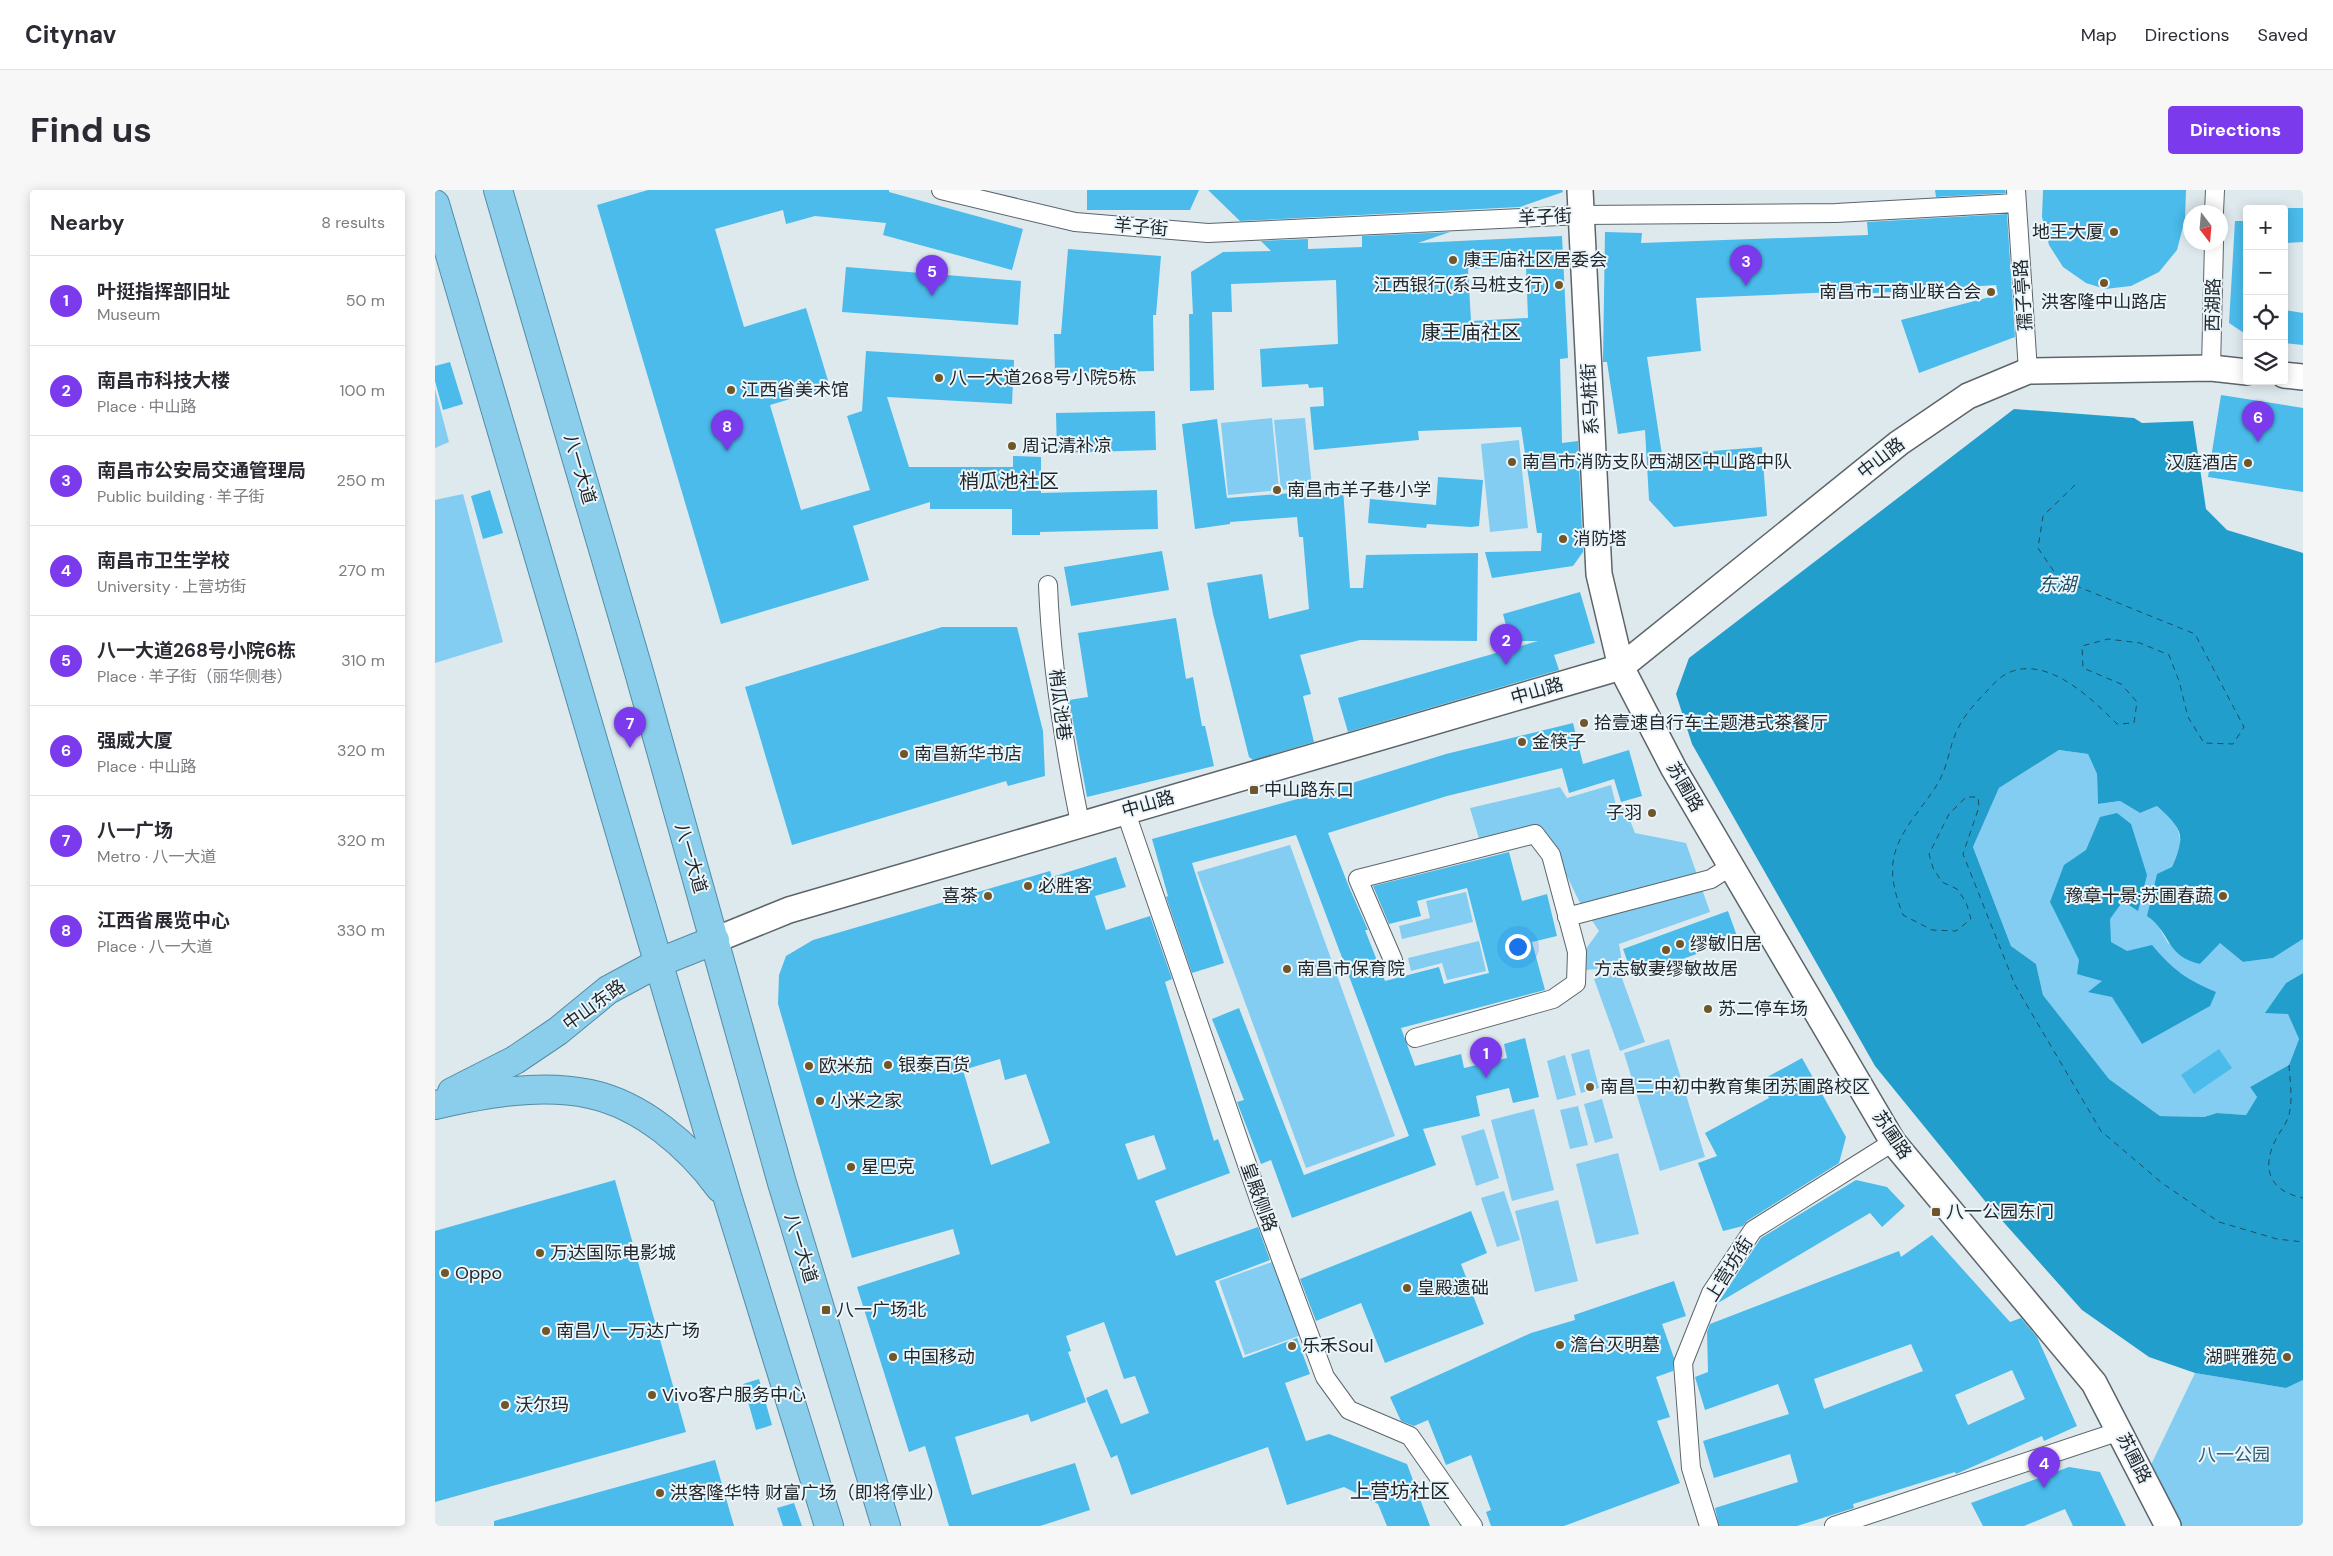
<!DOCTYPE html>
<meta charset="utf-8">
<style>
:root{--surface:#fff;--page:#f7f7f7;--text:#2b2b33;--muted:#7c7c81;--line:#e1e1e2;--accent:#7c3aed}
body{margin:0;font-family:"DM Sans","Noto Sans SC",sans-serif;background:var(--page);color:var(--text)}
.controls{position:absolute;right:15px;top:15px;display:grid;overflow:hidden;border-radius:5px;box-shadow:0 2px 12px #0003}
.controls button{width:45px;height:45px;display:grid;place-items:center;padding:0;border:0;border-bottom:1px solid var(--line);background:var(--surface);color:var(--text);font:25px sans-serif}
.compass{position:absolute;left:1748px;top:15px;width:45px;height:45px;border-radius:50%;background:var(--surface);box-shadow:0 2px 12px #0003;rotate:164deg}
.you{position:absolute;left:1082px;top:756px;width:18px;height:18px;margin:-12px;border:4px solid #fff;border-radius:50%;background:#1a73e8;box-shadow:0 0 0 8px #1a73e833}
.badge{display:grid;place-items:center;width:32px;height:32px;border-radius:50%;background:var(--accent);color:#fff;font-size:16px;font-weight:700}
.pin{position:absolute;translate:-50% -41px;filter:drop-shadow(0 1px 2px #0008)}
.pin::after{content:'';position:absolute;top:26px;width:18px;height:15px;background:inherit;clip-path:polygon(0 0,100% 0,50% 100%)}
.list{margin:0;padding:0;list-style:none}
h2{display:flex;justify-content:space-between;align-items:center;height:65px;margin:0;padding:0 20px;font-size:21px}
h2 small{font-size:16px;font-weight:400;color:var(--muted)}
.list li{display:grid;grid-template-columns:32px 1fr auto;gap:15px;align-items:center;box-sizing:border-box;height:90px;padding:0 20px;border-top:1px solid var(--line)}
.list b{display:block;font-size:19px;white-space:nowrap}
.list p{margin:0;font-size:16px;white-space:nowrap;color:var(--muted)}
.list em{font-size:16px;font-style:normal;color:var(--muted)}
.icon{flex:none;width:28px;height:28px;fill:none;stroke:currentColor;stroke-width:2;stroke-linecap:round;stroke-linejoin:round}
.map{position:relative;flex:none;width:1868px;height:1336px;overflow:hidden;border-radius:5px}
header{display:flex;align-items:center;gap:30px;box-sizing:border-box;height:70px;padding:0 25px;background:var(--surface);border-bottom:1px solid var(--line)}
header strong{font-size:24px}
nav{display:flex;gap:28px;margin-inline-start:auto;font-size:18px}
.intro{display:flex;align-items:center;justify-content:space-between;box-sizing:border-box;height:120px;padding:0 30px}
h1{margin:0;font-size:35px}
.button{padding:12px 22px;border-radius:5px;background:var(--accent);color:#fff;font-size:18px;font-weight:700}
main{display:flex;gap:30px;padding:0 30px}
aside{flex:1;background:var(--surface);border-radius:5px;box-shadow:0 2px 12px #0003}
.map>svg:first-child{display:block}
.green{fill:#82cdf1}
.water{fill:#229ecc}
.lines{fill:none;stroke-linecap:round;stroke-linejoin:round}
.ferry{stroke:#1f4d62;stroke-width:1;stroke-dasharray:6 5;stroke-linecap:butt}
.building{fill:#4abbeb;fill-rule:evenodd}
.minor-casing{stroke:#5b656a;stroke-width:20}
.secondary-casing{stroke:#5b656a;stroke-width:28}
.trunk-casing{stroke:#548ca5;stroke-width:30}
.minor{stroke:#fff;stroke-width:18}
.secondary{stroke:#fff;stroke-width:25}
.trunk{stroke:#8bceec;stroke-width:28}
.poi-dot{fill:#705628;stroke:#ebf6fc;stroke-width:2}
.labels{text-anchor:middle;stroke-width:4;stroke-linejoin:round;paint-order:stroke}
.street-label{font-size:18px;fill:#232729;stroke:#ebf6fc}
.poi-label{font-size:18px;fill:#232729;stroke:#ebf6fc;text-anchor:start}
.park-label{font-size:18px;fill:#2e5c71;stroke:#ebf6fc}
.water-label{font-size:19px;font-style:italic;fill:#1f4d62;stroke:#ebf6fc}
.quarter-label{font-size:20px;fill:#232729;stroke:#ebf6fc}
</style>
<header>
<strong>Citynav</strong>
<nav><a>Map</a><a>Directions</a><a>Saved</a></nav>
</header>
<div class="intro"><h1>Find us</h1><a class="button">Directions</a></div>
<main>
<aside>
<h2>Nearby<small>8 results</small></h2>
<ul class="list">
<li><span class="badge">1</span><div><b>叶挺指挥部旧址</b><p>Museum</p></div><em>50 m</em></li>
<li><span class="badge">2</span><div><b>南昌市科技大楼</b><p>Place · 中山路</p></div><em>100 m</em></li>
<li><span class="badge">3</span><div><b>南昌市公安局交通管理局</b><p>Public building · 羊子街</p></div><em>250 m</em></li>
<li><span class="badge">4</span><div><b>南昌市卫生学校</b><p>University · 上营坊街</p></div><em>270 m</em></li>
<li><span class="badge">5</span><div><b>八一大道268号小院6栋</b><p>Place · 羊子街（丽华侧巷）</p></div><em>310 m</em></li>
<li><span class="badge">6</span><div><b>强威大厦</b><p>Place · 中山路</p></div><em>320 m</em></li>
<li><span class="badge">7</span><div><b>八一广场</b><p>Metro · 八一大道</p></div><em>320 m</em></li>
<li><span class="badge">8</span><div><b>江西省展览中心</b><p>Place · 八一大道</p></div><em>330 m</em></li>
</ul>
</aside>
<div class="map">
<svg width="1868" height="1336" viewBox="0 0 1868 1336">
<rect width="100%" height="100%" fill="#dee9ee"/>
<path class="green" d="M0 199 14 252 0 258Z
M837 228 844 300 793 305 786 233Z
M870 228 877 297 846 300 839 230Z
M1084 250 1093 338 1055 342 1046 254Z
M28 304 68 452 0 473V310Z
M1624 560 1653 564 1662 584 1663 614 1685 611 1705 623 1722 616 1742 635 1746 654 1737 677 1721 732 1733 753 1765 774 1785 752 1808 772 1838 768 1868 749V783L1851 793 1831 823H1853L1864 849 1854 875 1815 897 1822 907 1811 925 1782 923 1769 927 1725 926 1674 889 1608 805 1601 774 1576 756 1538 657 1564 598Z
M1176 595 1181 615 1190 618 1200 643 1251 653 1275 722 1184 754 1188 777 1150 780V760L1164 741 1144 711 1122 666 1101 639 1045 652 1035 618 1125 597 1132 608Z
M855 655 960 946 871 978 762 682Z
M1031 702 1038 732 967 749 964 736 995 728 991 711Z
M1044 751 1051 781 1012 790 1007 773 976 781 973 768Z
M1184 780 1210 852 1185 861 1159 789Z
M1234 849 1270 967 1225 981 1189 863Z
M1154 859 1164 898 1146 903 1136 864Z
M1130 865 1141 905 1122 910 1112 871Z
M1167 909 1178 948 1160 953 1149 914Z
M1143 916 1153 955 1135 959 1125 920Z
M1099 919 1119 1000 1077 1011 1056 930Z
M1049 939 1064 988 1041 996 1026 946Z
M1183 963 1204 1044 1161 1054 1141 974Z
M1069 1001 1085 1050 1062 1057 1046 1008Z
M1123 1010 1143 1091 1100 1102 1080 1021Z
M845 1069 872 1143 810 1165 784 1091Z
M1760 1183 1851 1198 1868 1190V1336H1743L1713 1281Z"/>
<path class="water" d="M1579 219 1699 228 1707 233 1758 231 1771 319 1792 340 1868 363V749L1838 768 1808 772 1785 753 1765 774C1730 766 1736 742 1712 726L1722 684 1737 677C1751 644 1748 640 1722 616L1705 623 1685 611 1663 614 1662 584 1653 564 1624 560 1564 598 1538 657 1576 756 1601 774 1608 805 1674 889 1725 926 1769 927 1782 923 1811 925 1822 907 1815 897 1854 875 1864 849 1853 824 1830 823 1851 793 1868 783V1190L1851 1198 1760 1183 1714 1167 1647 1120 1554 1016 1440 876 1257 554 1241 504 1254 468Z
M1682 623 1696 634 1712 685 1703 721 1688 711 1675 729 1676 752 1692 761 1717 755C1738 780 1752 790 1781 802L1775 816 1707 854 1677 807 1653 802 1667 791 1642 784 1644 770 1615 712 1629 675 1651 660 1665 627Z"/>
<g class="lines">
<path class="ferry" d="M1640 295 1608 326 1603 358 1624 389 1760 444 1809 537 1798 554 1769 553 1753 527 1744 491 1734 465 1705 453 1673 449 1647 456 1648 478 1686 494 1702 512 1699 533 1682 534C1657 509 1611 463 1571 484 1564 488 1557 495 1551 502 1540 513 1526 529 1520 545 1515 557 1513 572 1507 585 1501 599 1491 610 1482 623 1454 660 1451 681 1468 725L1497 740 1521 741 1536 729 1531 712 1522 699 1507 692 1498 678 1494 664 1514 624 1531 607H1543L1544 617 1528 664 1580 795 1666 941 1727 993 1784 1032 1842 1049 1868 1052
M1854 875C1855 892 1858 909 1854 925 1852 933 1845 941 1841 949 1826 978 1834 1001 1868 1008"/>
</g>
<path class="building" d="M213 0H454V2L588 39 577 80 448 45 451 33 380 26 351 34 348 20 280 39 309 137 371 118 395 197 335 215 366 320 435 300 412 226 427 221 431 161 579 170 577 214 452 207 474 277H578V266L606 267V303L722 300 723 339 605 342V345H577V319H495V312L418 336 434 390 286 434 162 15Z
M652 0H764L755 20H652Z
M773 0H1127L1128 2 1085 17 805 31Z
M1500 0H1570L1571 3 1501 7Z
M1608 0H1751L1750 29 1742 60 1724 82 1696 96 1670 99 1651 93 1628 77 1614 55 1607 27Z
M1849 18H1868V52L1849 53Z
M1572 24 1580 147 1484 183 1466 130 1563 105 1561 95 1424 104V101L1261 108 1266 161 1212 167 1227 265 1327 257 1332 326 1239 337 1214 310 1210 240 1183 244 1172 172H1168L1170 42 1207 43 1206 53 1433 45 1432 32Z
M1800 31H1812V145L1794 133Z
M1015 42 983 53 1127 46 1133 168 1125 169 1127 253 1143 251 1148 362 1138 376 1057 388 1050 362 1106 361 1107 343H1102L1086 237 983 241 984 250 879 260 875 217 889 216 888 197 874 198 873 194 827 197 825 159 903 154 901 90 796 94 797 122H777L779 200 755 201 754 124H758L756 82 788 62 836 61 826 51 873 49V59L927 57V46ZM1091 76 1093 128 1036 131 1033 79Z
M633 59 726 66 721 125H718L719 181 620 183 619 144H626Z
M411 77 586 91 583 135 407 122Z
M1849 120 1868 123V155L1849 153Z
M15 172 28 214 8 220 0 191V176Z
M1786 205 1868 218V302L1773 287Z
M720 221 721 260 622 263 621 223Z
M782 229 792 308 908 299 915 398H928L931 365 1043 363 1042 451 925 450 865 465 876 504 868 506 879 552 818 570 814 567 778 424 772 393 827 384 834 429 874 419 868 347H864L862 327 795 332V334L760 339 747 234Z
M1003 287 1048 290 1044 336 1036 337 992 334 991 338 933 333 935 309 1001 315Z
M55 300 68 343 48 349 36 306Z
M727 361 734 400 636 416 629 377Z
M1145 402 1160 453 1119 465 1124 480 913 542 903 508 1103 451H1075L1068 424Z
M741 428 751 489 758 487 767 536H770L779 576 652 607 634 510 653 507 643 443Z
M507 437H582L608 541 610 586 573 596 571 591 357 655 310 497Z
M1138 533 1148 574 1194 560 1207 606 1186 612 1179 589 1134 603 1127 578 1012 606 893 643 914 697 933 740H930L950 791 1004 777 1009 794 1054 783 1032 698 982 711 986 726 954 734 938 696 1074 662 1087 711 1112 704 1122 746 1097 752 1110 800 966 838 980 876 1026 864 1029 878 1072 868 1069 854 1090 848 1104 907 1078 913 1074 898 1041 906 1045 926 988 939 1001 975 857 1028 836 970 826 974 802 912 809 910 777 829 804 818 869 985 974 946 861 645 757 673 789 773 757 783 731 707 733 706 717 649 888 602 1011 564Z
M681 667 691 697 660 706 671 740 715 726 737 789 730 792 779 951 783 949 795 983 720 1011 741 1066 823 1037 835 1070 780 1091 808 1168 862 1148 875 1184 850 1193 871 1251 894 1244 972 1274 995 1336H952L943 1314 909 1297 852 1315 833 1257 696 1305 682 1265 676 1268 651 1208 672 1199 686 1234 714 1223 700 1186 689 1189 669 1132 631 1146 636 1161 633 1162 651 1212 596 1232 593 1224 520 1247 537 1305 640 1273 655 1320 605 1336H514L490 1256 474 1262 422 1097 525 1064 518 1039 417 1068 343 814 344 785 351 766 378 750 615 681 617 687ZM565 869 570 890 591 884 615 953 556 975 528 880ZM719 945 731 979 703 990 690 954Z
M1293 721 1303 749 1198 787 1188 759Z
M1784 859 1797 878 1759 904 1746 885Z
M1367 868 1411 947 1404 973 1312 1031 1308 1036 1288 1041 1263 973 1282 966 1270 943 1334 908 1325 891Z
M180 990 251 1242 0 1312V1041Z
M1421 990 1452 997 1470 1016 1447 1037 1435 1023 1283 1113 1326 1048Z
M1036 1021 1052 1063 1026 1074 1049 1134 950 1173 926 1113 881 1131 865 1089Z
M1497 1045 1575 1132 1586 1128 1602 1147 1642 1236 1609 1251 1607 1246 1521 1284 1520 1282 1418 1314 1419 1318 1362 1336H1284L1280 1318 1363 1292 1355 1264 1279 1288 1268 1251 1354 1224 1343 1194 1270 1220 1260 1187 1273 1182 1272 1142 1275 1134 1464 1061 1466 1067ZM1476 1154 1488 1181 1389 1219 1379 1189ZM1577 1180 1590 1209 1533 1235 1520 1205Z
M1239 1091 1251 1126 1227 1134 1239 1168 1238 1181 1221 1187 1235 1227 1222 1231 1245 1293 1129 1336H1056L1051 1322 1056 1320 1036 1265 1011 1275 993 1230 979 1236 966 1231 955 1207 1096 1143 1140 1130 1139 1125Z
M324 1189 337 1235 321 1240 308 1194Z
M280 1270 299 1336H59V1331Z
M1634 1277 1665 1282 1691 1336H1638L1630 1319 1589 1336H1548L1536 1313Z
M359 1313 367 1336H348L342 1318Z"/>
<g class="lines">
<defs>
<path id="minor" d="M506 0 640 32 773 43 1146 25 1401 23 1581 13
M1581 0 1593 181
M1779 22 1780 0
M1776 178 1779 52
M613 395C616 475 629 555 645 633
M690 620 826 1015 890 1187 914 1220 975 1246 1038 1336
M1132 727 1276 689 1296 676
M958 770 923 689 1100 644 1116 665 1142 762 1141 793 1118 809 980 848
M1274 1336 1256 1278 1248 1173 1276 1103 1318 1040 1458 952
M1399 1336 1685 1241"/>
<path id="secondary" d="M1145 0 1164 384 1186 477 1239 579 1458 952 1659 1193 1733 1336
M1849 185 1868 187
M280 750 354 720 1186 477 1464 253 1533 206 1593 181 1776 178 1812 182"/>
<path id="trunk" d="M63 0 204 482 347 993 451 1336
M0 14 293 1009 394 1336
M17 902 80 870 123 841 173 800 225 772 280 750
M0 915C49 904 104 893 155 904 207 915 254 956 285 998"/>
</defs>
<use href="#minor" class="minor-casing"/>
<use href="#secondary" class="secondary-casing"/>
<use href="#trunk" class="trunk-casing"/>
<use href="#minor" class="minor"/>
<use href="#secondary" class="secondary"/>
<use href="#trunk" class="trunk"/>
</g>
<g class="poi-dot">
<circle cx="1679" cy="42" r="5"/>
<circle cx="1018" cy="70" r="5"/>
<circle cx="1669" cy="93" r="5"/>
<circle cx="1124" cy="95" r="5"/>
<circle cx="1556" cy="102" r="5"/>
<circle cx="504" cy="188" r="5"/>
<circle cx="296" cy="200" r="5"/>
<circle cx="577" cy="256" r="5"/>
<circle cx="1077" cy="272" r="5"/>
<circle cx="1813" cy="273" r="5"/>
<circle cx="842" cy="300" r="5"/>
<circle cx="1128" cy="349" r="5"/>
<circle cx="1149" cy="533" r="5"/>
<circle cx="1087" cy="552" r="5"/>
<circle cx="469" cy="564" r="5"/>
<rect x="814" y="595" width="10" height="10" rx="2.5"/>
<circle cx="1217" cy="623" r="5"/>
<circle cx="593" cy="696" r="5"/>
<circle cx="553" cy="706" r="5"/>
<circle cx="1788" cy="706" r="5"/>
<circle cx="1245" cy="754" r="5"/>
<circle cx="1231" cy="760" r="5"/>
<circle cx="852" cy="779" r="5"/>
<circle cx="1273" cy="819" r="5"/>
<circle cx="453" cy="875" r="5"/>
<circle cx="374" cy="876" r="5"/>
<circle cx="1155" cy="897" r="5"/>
<circle cx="385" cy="911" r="5"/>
<circle cx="416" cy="977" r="5"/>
<rect x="1496" y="1017" width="10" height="10" rx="2.5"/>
<circle cx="105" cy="1063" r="5"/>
<circle cx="10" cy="1083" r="5"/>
<circle cx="972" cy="1098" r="5"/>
<rect x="386" y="1115" width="10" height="10" rx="2.5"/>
<circle cx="111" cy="1141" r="5"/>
<circle cx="1125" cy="1155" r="5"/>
<circle cx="857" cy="1156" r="5"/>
<circle cx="458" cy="1167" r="5"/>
<circle cx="1852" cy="1167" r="5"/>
<circle cx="217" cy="1205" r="5"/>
<circle cx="70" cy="1215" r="5"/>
<circle cx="225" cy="1303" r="5"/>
</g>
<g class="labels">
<g class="street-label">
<text transform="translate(1110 27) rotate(-3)" y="6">羊子街</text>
<text transform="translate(706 37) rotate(5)" y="6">羊子街</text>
<text transform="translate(1588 105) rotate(-94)" y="6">孺子亭路</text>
<text transform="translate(1778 115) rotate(-89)" y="6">西湖路</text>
<text transform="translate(1155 209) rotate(-93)" y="6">系马桩街</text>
<text transform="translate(1446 268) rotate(-38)" y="6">中山路</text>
<text transform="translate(145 279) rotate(74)" y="6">八一大道</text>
<text transform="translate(1102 501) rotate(-16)" y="6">中山路</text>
<text transform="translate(625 515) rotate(83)" y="6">梢瓜池巷</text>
<text transform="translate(1250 597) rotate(60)" y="6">苏圃路</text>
<text transform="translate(713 614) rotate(-16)" y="6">中山路</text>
<text transform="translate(256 668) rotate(74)" y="6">八一大道</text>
<text transform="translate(159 815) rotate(-36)" y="6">中山东路</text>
<text transform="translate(1457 945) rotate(56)" y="6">苏圃路</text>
<text transform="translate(824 1007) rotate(70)" y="6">皇殿侧路</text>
<text transform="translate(366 1058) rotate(73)" y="6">八一大道</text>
<text transform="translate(1294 1079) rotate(-58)" y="6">上营坊街</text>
<text transform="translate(1699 1268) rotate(63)" y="6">苏圃路</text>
</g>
<g class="poi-label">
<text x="1669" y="48" text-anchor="end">地王大厦</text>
<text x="1028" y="76">康王庙社区居委会</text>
<text x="1114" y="101" text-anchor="end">江西银行(系马桩支行)</text>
<text x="1546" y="108" text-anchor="end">南昌市工商业联合会</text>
<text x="1669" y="118" text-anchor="middle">洪客隆中山路店</text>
<text x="514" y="194">八一大道268号小院5栋</text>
<text x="306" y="206">江西省美术馆</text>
<text x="587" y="262">周记清补凉</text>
<text x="1087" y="278">南昌市消防支队西湖区中山路中队</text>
<text x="1803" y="279" text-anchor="end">汉庭酒店</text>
<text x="852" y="306">南昌市羊子巷小学</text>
<text x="1138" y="355">消防塔</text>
<text x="1159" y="539">拾壹速自行车主题港式茶餐厅</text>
<text x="1097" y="558">金筷子</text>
<text x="479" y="570">南昌新华书店</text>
<text x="829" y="606">中山路东口</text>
<text x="1207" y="629" text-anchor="end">子羽</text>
<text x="603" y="702">必胜客</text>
<text x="543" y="712" text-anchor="end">喜茶</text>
<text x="1778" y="712" text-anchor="end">豫章十景·苏圃春蔬</text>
<text x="1255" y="760">缪敏旧居</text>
<text x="862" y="785">南昌市保育院</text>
<text x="1231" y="785" text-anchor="middle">方志敏妻缪敏故居</text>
<text x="1283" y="825">苏二停车场</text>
<text x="463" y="881">银泰百货</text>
<text x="384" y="882">欧米茄</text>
<text x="1165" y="903">南昌二中初中教育集团苏圃路校区</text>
<text x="395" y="917">小米之家</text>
<text x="426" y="983">星巴克</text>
<text x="1511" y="1028">八一公园东门</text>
<text x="115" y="1069">万达国际电影城</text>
<text x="20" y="1089">Oppo</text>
<text x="982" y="1104">皇殿遗础</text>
<text x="401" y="1126">八一广场北</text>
<text x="121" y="1147">南昌八一万达广场</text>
<text x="1135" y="1161">澹台灭明墓</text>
<text x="867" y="1162">乐禾Soul</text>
<text x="468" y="1173">中国移动</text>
<text x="1842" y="1173" text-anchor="end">湖畔雅苑</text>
<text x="227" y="1211">Vivo客户服务中心</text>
<text x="80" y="1221">沃尔玛</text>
<text x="235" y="1309">洪客隆华特 财富广场（即将停业）</text>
</g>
<g class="park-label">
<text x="1799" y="1271">八一公园</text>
</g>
<g class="water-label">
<text x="1622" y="401">东湖</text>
</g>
<g class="quarter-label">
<text x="1036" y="149">康王庙社区</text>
<text x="574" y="298">梢瓜池社区</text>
<text x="965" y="1308">上营坊社区</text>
</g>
</g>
</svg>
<div class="controls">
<button>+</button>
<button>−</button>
<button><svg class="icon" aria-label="locate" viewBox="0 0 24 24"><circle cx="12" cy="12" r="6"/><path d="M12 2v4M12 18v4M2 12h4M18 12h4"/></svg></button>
<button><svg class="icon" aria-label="layers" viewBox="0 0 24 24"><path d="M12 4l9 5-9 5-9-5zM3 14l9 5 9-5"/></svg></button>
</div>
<svg class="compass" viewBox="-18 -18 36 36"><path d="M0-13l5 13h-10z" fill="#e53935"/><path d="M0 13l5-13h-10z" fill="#7c7c81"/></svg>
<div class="you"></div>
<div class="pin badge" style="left:1051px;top:888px">1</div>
<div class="pin badge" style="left:1071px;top:475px">2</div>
<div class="pin badge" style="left:1311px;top:96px">3</div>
<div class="pin badge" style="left:1609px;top:1298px">4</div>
<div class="pin badge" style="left:497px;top:106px">5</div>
<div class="pin badge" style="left:1823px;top:252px">6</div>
<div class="pin badge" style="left:195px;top:558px">7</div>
<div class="pin badge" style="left:292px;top:261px">8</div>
</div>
</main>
